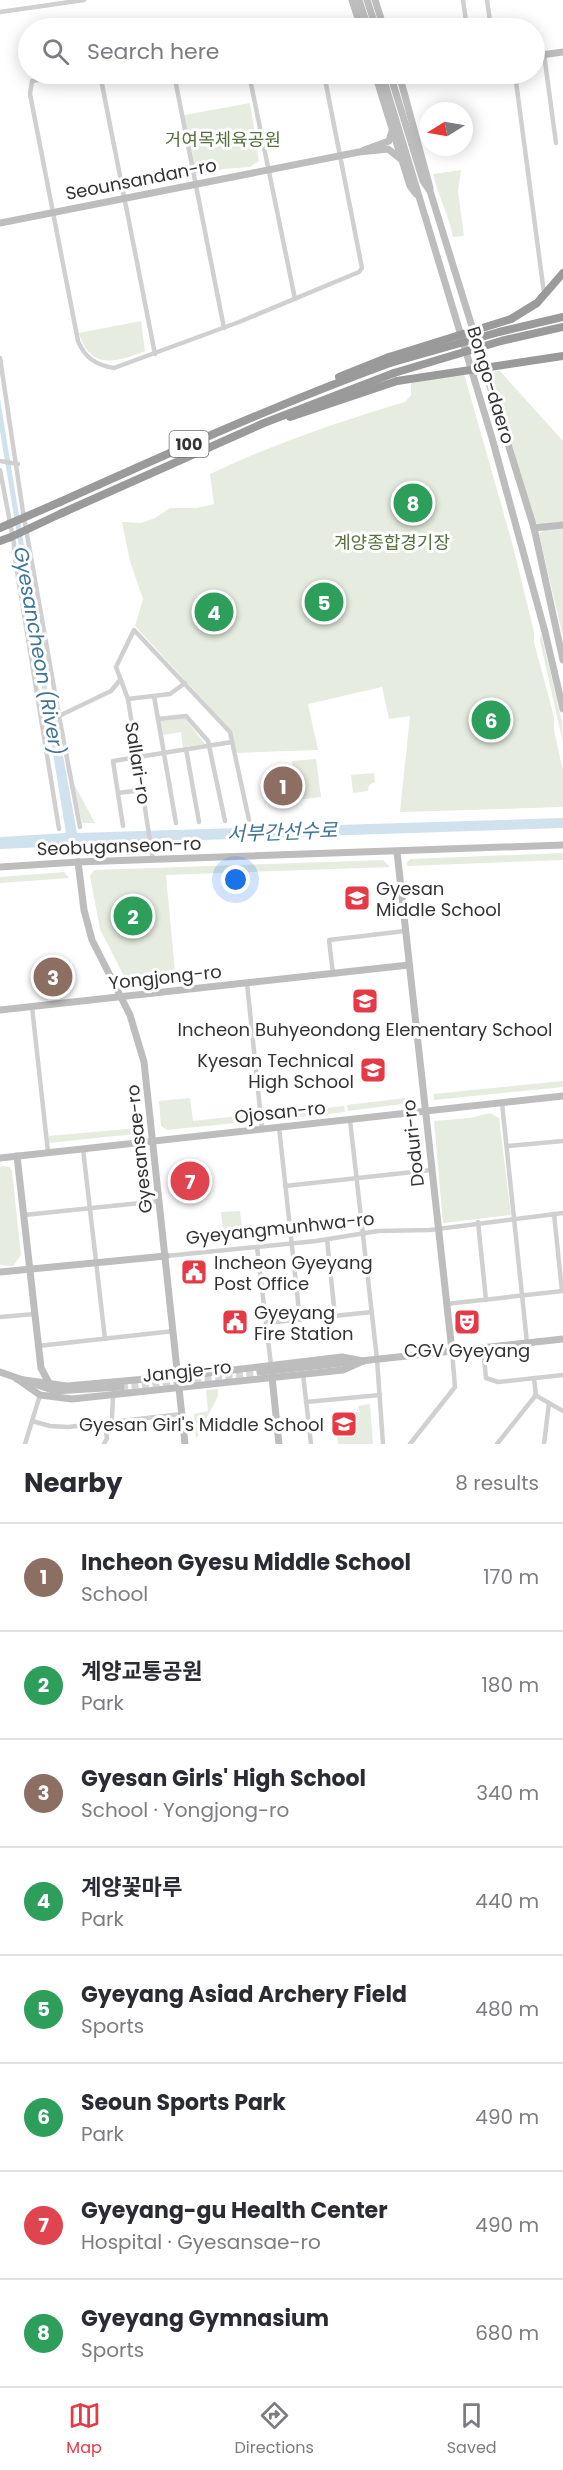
<!DOCTYPE html>
<html lang="en">
<head>
<meta charset="utf-8">
<style>
  body { margin:0; font-family:Poppins,"Noto Sans KR",sans-serif; background:#f7f7f7; color:#2b2b33 }
  .compass { position:absolute; left:419px; top:102px; width:54px; height:54px; border-radius:50%; background:#fff; box-shadow:0 3px 15px #0003; rotate:259deg }
  .you { position:absolute; left:236px; top:880px; width:21px; height:21px; margin:-15px; border:4px solid #fff; border-radius:50%; background:#1a73e8; box-shadow:0 0 0 9px #1a73e833 }
  .badge { display:grid; place-items:center; width:39px; height:39px; border-radius:50%; background:#e63946; color:#fff; font-size:20px; font-weight:700 }
  .pin { position:absolute; translate:-50% -50%; border:3px solid #fff; box-shadow:0 2px 6px #0006 }
  .list { margin:0; padding:0; list-style:none }
  h2 { display:flex; justify-content:space-between; align-items:center; height:78px; margin:0; padding:0 24px; font-size:26px }
  h2 small { font-size:20px; font-weight:400; color:#7c7c81 }
  .list li { display:grid; grid-template-columns:39px 1fr auto; gap:18px; align-items:center; box-sizing:border-box; height:108px; padding:0 24px; border-top:2px solid #e1e1e2 }
  .list b { display:block; font-size:22px; white-space:nowrap }
  .list p { margin:0; font-size:20px; white-space:nowrap; color:#7c7c81 }
  .list em { font-size:20px; font-style:normal; color:#7c7c81 }
  .icon { flex:none; width:33px; height:33px; fill:none; stroke:currentColor; stroke-width:2; stroke-linecap:round; stroke-linejoin:round }
  .map { position:relative; flex:none; width:563px; height:1444px; overflow:hidden }
  .search { position:absolute; background:#fff; box-shadow:0 3px 15px #0003; left:18px; right:18px; top:18px; height:66px; display:flex; align-items:center; gap:15px; box-sizing:border-box; padding:0 21px; border-radius:33px; color:#7c7c81; font-size:22px }
  .sheet { height:942px; background:#fff }
  nav { display:flex; justify-content:space-around; align-items:center; box-sizing:border-box; height:84px; border-top:2px solid #e1e1e2; background:#fff; font-size:16px; color:#7c7c81 }
  nav a { display:grid; justify-items:center; gap:3px }
  nav .on { color:#e63946 }
  .map>svg:first-child { display:block }
  .green { fill:#e6ecdf }
  .water { fill:#cfe2ee }
  .lines { fill:none; stroke-linecap:round; stroke-linejoin:round }
  .secondary-tunnel { stroke:#d6d6d6; stroke-width:7; stroke-dasharray:7 3.5; stroke-linecap:butt }
  .street { stroke:#d0d0d0; stroke-width:4.5 }
  .secondary { stroke:#bdbdbd; stroke-width:7 }
  .highway { stroke:#9a9a9a; stroke-width:8 }
  .highway-bridge { stroke:#9a9a9a; stroke-width:8 }
  .labels { text-anchor:middle; dominant-baseline:central; stroke-width:6; stroke-linejoin:round; paint-order:stroke }
  .shield { fill:#fff; stroke:#707070; stroke-width:1.5 }
  .shield-label { font-size:16px; font-weight:bold; fill:#333 }
  .park-label { font-size:18px; fill:#56703f; stroke:#fff }
  .street-label { font-size:18px; fill:#333; stroke:#fff }
  .poi-label { font-size:18px; fill:#333; stroke:#fff; text-anchor:start }
  .water-label { font-size:20px; font-style:italic; fill:#3f7597; stroke:#fff }
</style>
</head>
<body>
<div class="map">
<svg width="563" height="1444" viewBox="0 0 563 1444">
  <rect width="100%" height="100%" fill="#fff"/>
  <g class="green">
    <polygon points="250,103 259,161 250,167 223,169 203,176 195,173 184,115"/>
    <path d="M461 170 458 191 464 236 453 237C449 215 438 196 433 174Z"/>
    <path d="M141 321 145 351C117 362 90 371 79 333Z"/>
    <polygon points="500,371 563,441 563,522 540,525 535,522 489,372"/>
    <path d="M464 374 513 546 534 632V642L554 717V730L563 771V807L400 812 410 716 389 719 382 687 308 704 318 750 236 753 231 730 135 626 143 599 130 561 122 522 141 523 155 518 170 508H197L214 504 210 474C273 444 338 422 405 402L411 395V383Z"/>
    <polygon points="563,528 563,637 539,534 544,530"/>
    <polygon points="541,632 562,722 563,743 540,641"/>
    <polygon points="184,717 205,744 183,747 181,732 163,735 160,720"/>
    <polygon points="316,759 321,797 297,800 292,761"/>
    <polygon points="374,773 375,782 369,785 368,791 353,793 351,775"/>
    <polygon points="74,784 95,823 82,823"/>
    <polygon points="563,853 563,860 407,866 407,862 411,859"/>
    <polygon points="383,860 390,867 166,875 176,983 130,988 100,929 90,876 94,870"/>
    <polygon points="64,872 69,878 0,883 0,877"/>
    <polygon points="563,1081 563,1087 434,1100 434,1094"/>
    <polygon points="414,1097 410,1103 348,1111 347,1105"/>
    <polygon points="190,1098 193,1121 255,1114 256,1121 167,1130 161,1126 159,1101"/>
    <polygon points="344,1106 345,1112 264,1121 263,1115"/>
    <polygon points="490,1113 499,1118 511,1215 443,1223 434,1121 470,1118"/>
    <polygon points="138,1128 135,1134 49,1143 49,1136"/>
    <polygon points="3,1166 10,1167 12,1171 21,1255 13,1266 0,1265 0,1167"/>
    <polygon points="240,1211 242,1228 223,1231 221,1212"/>
    <polygon points="218,1389 218,1396 196,1439 194,1414 208,1411 206,1390"/>
    <polygon points="370,1404 373,1444 338,1444 336,1425 339,1424 338,1414 360,1412 358,1406"/>
  </g>
  <polygon class="water" points="0,399 50,705 55,711 77,833 563,818 563,828 82,844 78,849 72,849 70,846 0,849 0,837 66,833 0,431"/>
  <g class="lines">
    <polyline class="secondary-tunnel" points="121,1387 260,1372"/>
    <g class="street">
      <polyline points="463,0 467,28"/>
      <polyline points="487,0 491,28"/>
      <polyline points="0,12 84,0"/>
      <polyline points="298,28 312,28"/>
      <polyline points="544,54 556,143"/>
      <path d="M69 74 32 81 30 94 78 341C85 358 96 365 114 368L239 322 359 272 362 268 324 74"/>
      <polyline points="100,74 155,354"/>
      <polyline points="174,74 224,328"/>
      <polyline points="249,74 295,299"/>
      <polyline points="515,74 544,293"/>
      <polyline points="0,358 23,512 59,716"/>
      <polyline points="0,461 18,464"/>
      <polyline points="0,470 14,543 14,553 59,829"/>
      <polyline points="154,696 176,823"/>
      <polyline points="128,699 170,694 185,683"/>
      <polyline points="158,719 186,716 208,741 225,821"/>
      <polyline points="186,749 199,822"/>
      <polyline points="118,793 142,790"/>
      <polyline points="123,826 113,761 232,742"/>
      <polyline points="80,827 59,716 111,691 120,680"/>
      <polyline points="153,860 128,699 116,667 134,630 230,732 249,820"/>
      <polyline points="333,974 329,940 405,931"/>
      <polyline points="247,983 262,1129"/>
      <polyline points="32,1007 48,1152"/>
      <polyline points="502,1103 527,1343"/>
      <polyline points="350,1120 377,1359 383,1444"/>
      <polyline points="279,1127 300,1320"/>
      <polyline points="507,1146 563,1141"/>
      <polyline points="83,1149 105,1339"/>
      <polyline points="285,1186 431,1170"/>
      <polyline points="554,1214 562,1291"/>
      <polyline points="24,1215 160,1201"/>
      <polyline points="478,1222 486,1300"/>
      <polyline points="327,1239 335,1316"/>
      <polyline points="257,1247 271,1365"/>
      <polyline points="166,1256 316,1241 378,1231 430,1230 563,1213"/>
      <polyline points="446,1304 563,1291"/>
      <polyline points="0,1317 35,1314"/>
      <polyline points="266,1323 372,1312"/>
      <polyline points="38,1346 174,1331"/>
      <polyline points="483,1348 486,1378 498,1382 563,1375"/>
      <polyline points="303,1374 311,1444"/>
      <polyline points="535,1395 563,1411"/>
      <polyline points="306,1402 380,1395"/>
      <polyline points="32,1421 50,1426 68,1427 182,1414"/>
      <polyline points="25,1444 40,1395"/>
      <polyline points="104,1444 107,1438 105,1427 112,1419 113,1395"/>
      <polyline points="410,1444 455,1387 452,1351"/>
      <polyline points="497,1444 536,1395 534,1379"/>
      <polyline points="544,1444 549,1403"/>
    </g>
    <g class="secondary">
      <polyline points="352,0 361,28"/>
      <polyline points="359,0 368,28"/>
      <polyline points="367,0 376,28"/>
      <polyline points="375,0 384,28"/>
      <polyline points="534,56 563,52"/>
      <polyline points="375,74 410,186 416,194"/>
      <polyline points="382,74 492,438 545,632 563,709"/>
      <polyline points="390,74 423,181 430,191 474,333"/>
      <polyline points="399,74 430,188"/>
      <polyline points="364,150 389,141 392,131"/>
      <polyline points="0,223 359,152 388,149 402,160"/>
      <polyline points="477,344 534,528 563,660"/>
      <polyline points="534,528 563,525"/>
      <polyline points="397,852 452,1351"/>
      <polyline points="78,862 84,910 92,940 130,1015 144,1062 185,1444"/>
      <polyline points="0,867 78,862 563,845"/>
      <polyline points="0,1010 409,965"/>
      <polyline points="17,1156 41,1368 49,1383"/>
      <polyline points="0,1158 563,1096"/>
      <polyline points="0,1272 166,1256"/>
      <polyline points="0,1372 55,1391 121,1387"/>
      <polyline points="260,1372 563,1339"/>
      <polyline points="272,1377 279,1444"/>
      <polyline points="17,1379 40,1395 72,1399 343,1370 363,1361"/>
      <polyline points="17,1379 67,1386 191,1375 342,1357 363,1361"/>
    </g>
    <g class="highway">
      <polyline points="511,319 537,303 563,273"/>
      <polyline points="339,377 389,357"/>
      <polyline points="290,417 397,381"/>
      <path d="M60 502C169 453 278 404 390 363"/>
      <polyline points="62,513 264,423 394,373"/>
      <polyline points="0,528 9,524"/>
      <polyline points="0,541 11,537"/>
    </g>
    <g class="highway-bridge">
      <polyline points="389,357 511,319"/>
      <polyline points="390,363 499,332 563,317"/>
      <polyline points="394,373 501,341 563,327"/>
      <polyline points="397,381 563,356"/>
      <polyline points="9,524 60,502"/>
      <polyline points="11,537 62,513"/>
    </g>
  </g>
  <defs>
    <symbol id="school-square" viewBox="-11 -11 22 22"><rect x="-9" y="-9" width="18" height="18" rx="4" fill="#e63946" stroke="#fff"/><path d="M0-5L7-2L0 1L-7-2ZM-4 1L0 2.5L4 1V4Q0 6-4 4Z" fill="#fff"/></symbol>
    <symbol id="civic-square" viewBox="-11 -11 22 22"><rect x="-9" y="-9" width="18" height="18" rx="4" fill="#e63946" stroke="#fff"/><path d="M-.6-6.5H3V-4.5H.6V-3L4-1V1h2V6H-6V1h2V-1L-.6-3ZM-1.2 2.5V6h2.4V2.5Z" fill="#fff"/></symbol>
    <symbol id="theatre-square" viewBox="-11 -11 22 22"><rect x="-9" y="-9" width="18" height="18" rx="4" fill="#e63946" stroke="#fff"/><path d="M-5-5.5Q0-4 5-5.5V0Q5 5 0 6Q-5 5-5 0ZM-3.3-2.5H-1v1.5H-3.3ZM1-2.5H3.3v1.5H1ZM-2.8 1Q0 5.5 2.8 1Z" fill="#fff"/></symbol>
  </defs>
  <g fill-rule="evenodd">
    <use href="#school-square" x="342" y="883" width="30" height="30"/>
    <use href="#school-square" x="350" y="986" width="30" height="30"/>
    <use href="#school-square" x="358" y="1055" width="30" height="30"/>
    <use href="#civic-square" x="179" y="1257" width="30" height="30"/>
    <use href="#civic-square" x="220" y="1307" width="30" height="30"/>
    <use href="#theatre-square" x="452" y="1307" width="30" height="30"/>
    <use href="#school-square" x="329" y="1409" width="30" height="30"/>
  </g>
  <g class="labels">
    <rect class="shield" x="169.5" y="431" width="39" height="26" rx="4.5"/>
    <g class="shield-label">
      <text x="189" y="444">100</text>
    </g>
    <g class="park-label">
      <text x="223" y="139">거여목체육공원</text>
      <text x="392" y="542">계양종합경기장</text>
    </g>
    <g class="street-label">
      <text transform="translate(141 179) rotate(-11)">Seounsandan-ro</text>
      <text transform="translate(491 385) rotate(73)">Bongo-daero</text>
      <text transform="translate(138 763) rotate(81)">Sallari-ro</text>
      <text transform="translate(119 846) rotate(-2)">Seobuganseon-ro</text>
      <text transform="translate(165 977) rotate(-6)">Yongjong-ro</text>
      <text transform="translate(280 1112) rotate(-6)">Ojosan-ro</text>
      <text transform="translate(413 1143) rotate(-96)">Doduri-ro</text>
      <text transform="translate(139 1149) rotate(-96)">Gyesansae-ro</text>
      <text transform="translate(280 1228) rotate(-6)">Gyeyangmunhwa-ro</text>
      <text transform="translate(187 1371) rotate(-6)">Jangje-ro</text>
    </g>
    <g class="poi-label">
      <text x="376" y="888">Gyesan<tspan x="376" dy="21">Middle School</tspan></text>
      <text x="365" y="1029" text-anchor="middle">Incheon Buhyeondong Elementary School</text>
      <text x="354" y="1060" text-anchor="end">Kyesan Technical<tspan x="354" dy="21">High School</tspan></text>
      <text x="214" y="1262">Incheon Gyeyang<tspan x="214" dy="21">Post Office</tspan></text>
      <text x="254" y="1312">Gyeyang<tspan x="254" dy="21">Fire Station</tspan></text>
      <text x="467" y="1350" text-anchor="middle">CGV Gyeyang</text>
      <text x="324" y="1424" text-anchor="end">Gyesan Girl's Middle School</text>
    </g>
    <g class="water-label">
      <text transform="translate(39 651) rotate(80)">Gyesancheon (River)</text>
      <text transform="translate(282 832) rotate(-2)">서부간선수로</text>
    </g>
  </g>
</svg>
<svg class="compass" viewBox="-18 -18 36 36"><path d="M0-13l5 13h-10z" fill="#e53935"/><path d="M0 13l5-13h-10z" fill="#7c7c81"/></svg>
<div class="you"></div>
<div class="pin badge" style="left:283px;top:786px;background:#8d6e63">1</div>
<div class="pin badge" style="left:133px;top:916px;background:#2e9e5b">2</div>
<div class="pin badge" style="left:53px;top:977px;background:#8d6e63">3</div>
<div class="pin badge" style="left:214px;top:612px;background:#2e9e5b">4</div>
<div class="pin badge" style="left:324px;top:602px;background:#2e9e5b">5</div>
<div class="pin badge" style="left:491px;top:720px;background:#2e9e5b">6</div>
<div class="pin badge" style="left:190px;top:1181px;background:#e0444e">7</div>
<div class="pin badge" style="left:413px;top:503px;background:#2e9e5b">8</div>
<div class="search"><svg class="icon" aria-label="search" viewBox="0 0 24 24"><circle cx="10" cy="10" r="6"/><path d="M15 15l6 6"/></svg>Search here</div>
</div>
<section class="sheet">
<h2>Nearby<small>8 results</small></h2>
<ul class="list">
<li><span class="badge" style="background:#8d6e63">1</span><div><b>Incheon Gyesu Middle School</b><p>School</p></div><em>170 m</em></li>
<li><span class="badge" style="background:#2e9e5b">2</span><div><b>계양교통공원</b><p>Park</p></div><em>180 m</em></li>
<li><span class="badge" style="background:#8d6e63">3</span><div><b>Gyesan Girls' High School</b><p>School · Yongjong-ro</p></div><em>340 m</em></li>
<li><span class="badge" style="background:#2e9e5b">4</span><div><b>계양꽃마루</b><p>Park</p></div><em>440 m</em></li>
<li><span class="badge" style="background:#2e9e5b">5</span><div><b>Gyeyang Asiad Archery Field</b><p>Sports</p></div><em>480 m</em></li>
<li><span class="badge" style="background:#2e9e5b">6</span><div><b>Seoun Sports Park</b><p>Park</p></div><em>490 m</em></li>
<li><span class="badge" style="background:#e0444e">7</span><div><b>Gyeyang-gu Health Center</b><p>Hospital · Gyesansae-ro</p></div><em>490 m</em></li>
<li><span class="badge" style="background:#2e9e5b">8</span><div><b>Gyeyang Gymnasium</b><p>Sports</p></div><em>680 m</em></li>
</ul>
</section>
<nav>
<a class="on"><svg class="icon" aria-label="map" viewBox="0 0 24 24"><path d="M3 6l6-2 6 2 6-2v14l-6 2-6-2-6 2zM9 4v14M15 6v14"/></svg>Map</a>
<a><svg class="icon" aria-label="directions" viewBox="0 0 24 24"><path d="M12 3l9 9-9 9-9-9zM9 14v-3h6M13 9l2 2-2 2"/></svg>Directions</a>
<a><svg class="icon" aria-label="saved" viewBox="0 0 24 24"><path d="M7 4h10v16l-5-4-5 4z"/></svg>Saved</a>
</nav>
</body>
</html>
